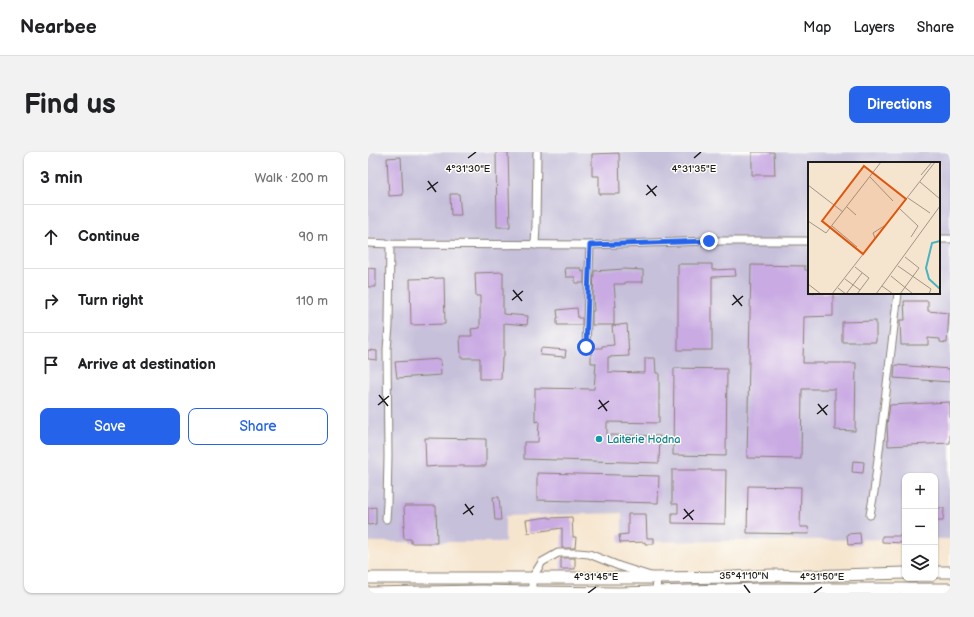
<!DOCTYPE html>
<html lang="en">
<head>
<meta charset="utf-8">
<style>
  body { margin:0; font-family:"Balsamiq Sans",sans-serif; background:#f2f2f2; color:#202124 }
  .controls { position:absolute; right:12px; bottom:12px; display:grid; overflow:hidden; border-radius:8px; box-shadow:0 1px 3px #0004 }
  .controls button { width:36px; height:36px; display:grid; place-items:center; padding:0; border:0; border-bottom:1px solid #e0e0e0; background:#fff; color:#202124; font:20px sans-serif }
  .stop { position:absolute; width:12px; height:12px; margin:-9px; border:3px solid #2563eb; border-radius:50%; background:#fff }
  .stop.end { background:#2563eb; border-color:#fff; box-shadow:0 1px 4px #0008 }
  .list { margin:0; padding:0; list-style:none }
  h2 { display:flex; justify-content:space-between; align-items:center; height:52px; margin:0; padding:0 16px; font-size:17px }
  h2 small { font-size:13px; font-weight:400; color:#757577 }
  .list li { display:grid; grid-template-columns:26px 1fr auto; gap:12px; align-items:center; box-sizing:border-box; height:64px; padding:0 16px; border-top:1px solid #e0e0e0 }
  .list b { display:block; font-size:15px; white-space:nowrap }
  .list em { font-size:13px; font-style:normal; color:#757577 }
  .actions { display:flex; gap:8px; padding:12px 16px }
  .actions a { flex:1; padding:9px 0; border:1px solid #2563eb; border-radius:8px; text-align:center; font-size:14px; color:#2563eb }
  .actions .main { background:#2563eb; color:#fff }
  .icon { flex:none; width:22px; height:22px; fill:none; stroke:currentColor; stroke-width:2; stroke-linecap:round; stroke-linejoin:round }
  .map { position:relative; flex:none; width:582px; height:441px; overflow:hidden; border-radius:8px }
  header { display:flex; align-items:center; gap:24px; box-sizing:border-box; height:56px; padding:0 20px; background:#fff; border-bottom:1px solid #e0e0e0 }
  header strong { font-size:19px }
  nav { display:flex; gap:22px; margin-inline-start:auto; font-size:14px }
  .intro { display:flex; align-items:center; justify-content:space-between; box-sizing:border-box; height:96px; padding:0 24px }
  h1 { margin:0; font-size:28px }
  .button { padding:10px 18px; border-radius:8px; background:#2563eb; color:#fff; font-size:14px; font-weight:700 }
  main { display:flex; gap:24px; padding:0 24px }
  aside { flex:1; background:#fff; border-radius:8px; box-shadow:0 1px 3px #0004 }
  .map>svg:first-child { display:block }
  .industrial { fill:#c6c0da; fill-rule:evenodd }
  .building { fill:#c9aae3 }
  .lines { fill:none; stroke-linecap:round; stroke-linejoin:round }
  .minor-casing { stroke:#898075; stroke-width:9 }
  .highway-casing { stroke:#898075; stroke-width:13 }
  .minor { stroke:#fff; stroke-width:7 }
  .highway { stroke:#fff; stroke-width:11 }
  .route { stroke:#2563eb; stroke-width:5 }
  .ticks { fill:none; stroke:#1c1c1c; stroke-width:1.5 }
  .culture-dot { fill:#0f9aa8; stroke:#fdfcf7; stroke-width:1.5 }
  .labels { text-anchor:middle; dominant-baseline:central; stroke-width:3; stroke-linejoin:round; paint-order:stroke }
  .culture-label { font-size:11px; fill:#0d838f; stroke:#fdfcf7; text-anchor:start }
  .inset-river { fill:none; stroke:#46b4c1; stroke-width:2 }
  .inset-road { fill:none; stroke:#9f9587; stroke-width:1 }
  .view { fill:#de560d; fill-opacity:0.15; stroke:#de560d; stroke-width:2 }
  .inset-edge { fill:none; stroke:#1c1c1c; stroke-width:2 }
  .ticks-label { font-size:10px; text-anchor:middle; fill:#1c1c1c; stroke:#fdfcf7; stroke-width:3; stroke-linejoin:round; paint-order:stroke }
</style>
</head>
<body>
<header>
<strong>Nearbee</strong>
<nav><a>Map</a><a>Layers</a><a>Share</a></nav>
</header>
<div class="intro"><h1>Find us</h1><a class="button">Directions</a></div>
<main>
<aside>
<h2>3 min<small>Walk · 200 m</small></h2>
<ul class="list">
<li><svg class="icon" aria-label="ahead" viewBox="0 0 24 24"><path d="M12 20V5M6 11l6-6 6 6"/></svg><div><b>Continue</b></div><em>90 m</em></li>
<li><svg class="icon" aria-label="right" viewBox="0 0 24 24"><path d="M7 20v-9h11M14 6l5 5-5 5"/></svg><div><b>Turn right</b></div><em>110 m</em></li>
<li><svg class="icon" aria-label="arrive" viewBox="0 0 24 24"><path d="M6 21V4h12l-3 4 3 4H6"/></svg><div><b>Arrive at destination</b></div></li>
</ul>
<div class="actions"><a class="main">Save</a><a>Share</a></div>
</aside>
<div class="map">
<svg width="582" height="441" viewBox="0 0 582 441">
  <rect width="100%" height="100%" fill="#fdfcf7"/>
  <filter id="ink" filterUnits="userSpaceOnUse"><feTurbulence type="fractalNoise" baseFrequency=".025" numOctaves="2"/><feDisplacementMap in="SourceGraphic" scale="8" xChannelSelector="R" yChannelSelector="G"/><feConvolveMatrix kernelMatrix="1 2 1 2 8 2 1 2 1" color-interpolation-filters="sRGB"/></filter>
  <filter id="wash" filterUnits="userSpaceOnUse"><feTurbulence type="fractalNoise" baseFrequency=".012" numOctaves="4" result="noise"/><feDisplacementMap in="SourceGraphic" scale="16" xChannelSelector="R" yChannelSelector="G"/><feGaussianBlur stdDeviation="0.9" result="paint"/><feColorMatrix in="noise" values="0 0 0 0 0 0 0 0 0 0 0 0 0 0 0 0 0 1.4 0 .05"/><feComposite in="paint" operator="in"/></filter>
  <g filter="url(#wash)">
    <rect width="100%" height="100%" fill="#f6e5ce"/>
    <path class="industrial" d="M0 0H582V387H567V324H537V387L254 390V361L137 364V390H0ZM441 11H571V141H441Z"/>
    <g id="blocks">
      <g class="building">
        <polygon points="128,0 140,0 142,75 129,75"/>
        <polygon points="384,0 406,0 407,23 384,23"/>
        <polygon points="251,1 252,42 231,42 231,24 224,24 224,2"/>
        <polygon points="33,5 35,43 21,44 19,6"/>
        <polygon points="82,42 91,42 93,63 83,63"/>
        <polygon points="310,112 344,112 344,118 367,117 368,124 344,125 344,198 310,198"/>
        <polygon points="383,113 437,114 437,118 441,118 441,141 465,141 465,164 436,165 435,211 488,211 487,279 467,278 467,237 434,237 433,307 379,306"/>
        <polygon points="0,116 8,117 8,135 0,135"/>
        <polygon points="197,116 213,116 214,120 216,119 216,131 207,131 207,125 198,125"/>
        <polygon points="256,117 275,118 275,130 257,130 257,132 246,132 248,155 246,155 246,173 224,173 224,159 226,159 225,142 226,119"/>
        <polygon points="135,120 135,162 160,164 159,173 136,171 136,205 134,206 133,227 112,227 112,206 93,206 92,184 104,184 103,177 112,176 112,144 108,144 107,121"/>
        <polygon points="76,126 77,172 43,173 42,127"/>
        <polygon points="536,149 560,149 560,159 581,161 579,191 572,190 572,187 560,186 560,193 533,193 532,168 537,168"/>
        <polygon points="209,156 210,166 214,166 214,173 189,173 189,166 190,166 189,158"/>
        <polygon points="508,169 508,190 474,190 474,170"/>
        <polygon points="259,172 261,204 240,205 240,220 277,221 277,206 287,206 288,221 291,221 291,271 239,270 239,283 292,284 291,311 156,307 156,290 170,290 171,269 167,270 167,236 226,237 228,211 223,211 223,196 234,196 234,194 246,193 244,174"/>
        <polygon points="173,196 198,198 197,205 172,203"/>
        <polygon points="0,198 9,199 9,208 0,207"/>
        <polygon points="72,207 73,223 29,226 27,210"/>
        <polygon points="527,213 582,217 582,230 526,226"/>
        <polygon points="306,216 359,217 358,304 305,303"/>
        <polygon points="582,250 582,291 520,294 519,272 522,253"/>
        <polygon points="57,286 118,287 118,314 72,314 58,315"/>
        <polygon points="485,309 496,310 495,321 484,320"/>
        <polygon points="304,318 358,318 357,372 304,371 304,361 310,361 310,352 304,352"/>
        <polygon points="169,321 291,324 290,351 169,348"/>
        <polygon points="380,334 433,335 432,375 440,375 441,382 379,381"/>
        <polygon points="125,345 131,345 133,368 127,368"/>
        <polygon points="36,354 68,354 69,391 43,391 43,387 36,387 35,374 37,374"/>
        <polygon points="8,355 8,372 0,373 0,356"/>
        <polygon points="567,356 576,356 575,369 567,369"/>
        <polygon points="260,362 278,362 279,386 286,386 286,392 277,392 277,390 252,391 251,383 260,382"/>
        <polygon points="181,365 181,366 204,365 205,385 208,385 207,396 194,396 194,376 160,381 158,368"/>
        <polygon points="492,381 493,392 480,393 479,382"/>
        <polygon points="514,384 536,384 536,391 514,390"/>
        <rect x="193" y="406" width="14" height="11"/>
      </g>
    </g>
  </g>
  <g filter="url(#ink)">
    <use href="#blocks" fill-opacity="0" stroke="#898075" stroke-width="1"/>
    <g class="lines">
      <defs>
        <g id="minor">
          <polyline points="571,87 582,87"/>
          <polyline points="0,91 22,92 222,93 341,89 441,89"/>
          <polyline points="167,93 168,73 169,0"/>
          <polyline points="218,195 222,93"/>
          <polyline points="502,363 506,340 530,141"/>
          <polyline points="18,367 19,352 20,304 19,197 21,174 22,92"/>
          <polyline points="164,440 164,426 174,410 190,401 210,401 221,402 251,414 289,426 288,439"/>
        </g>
        <g id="highway">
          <polyline points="567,420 582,420"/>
          <polyline points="0,426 289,426 365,425 404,423 437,424 537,421"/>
          <polyline points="0,441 114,439 164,440 251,441 391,437 582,437"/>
        </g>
      </defs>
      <use href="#minor" class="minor-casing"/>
      <use href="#highway" class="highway-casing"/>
      <use href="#minor" class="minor"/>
      <use href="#highway" class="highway"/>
    </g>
  </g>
  <g class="lines" filter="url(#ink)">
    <polyline class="route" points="218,195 222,93 341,89"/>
  </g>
  <path class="ticks" d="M100 6 108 0M326 6 333 0M60 29 68 40M279 33 288 44M59 38 70 30M278 43 289 34M145 138 154 149M365 143 374 154M144 148 155 139M364 153 375 144M11 243 20 254M231 248 239 259M450 252 459 263M10 253 21 244M230 257 241 249M449 262 460 253M97 352 105 363M316 357 325 368M95 362 106 354M315 367 326 358M376 433 382 441M220 441 228 435M446 441 454 435"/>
  <circle class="culture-dot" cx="231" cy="287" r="4"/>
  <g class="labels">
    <g class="culture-label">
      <text x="239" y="287">Laiterie Hodna</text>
    </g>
  </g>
  <g transform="translate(440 10)">
    <rect width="132" height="132" fill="#f6e5ce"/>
    <path class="inset-river" d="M132 79 124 81 118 106 121 117 132 127"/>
    <path class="inset-road" d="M113 13 124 0M62 15 85 39M112 20 132 37M0 23 35 50M100 36 122 51M39 45 48 53M92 47 110 64 103 75M0 59 18 71 73 0M24 64 49 85M67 76 65 71 76 64M90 104 123 127 121 132M47 105 61 116 49 132M83 114 105 132M37 117 52 128M0 122 13 132M74 124 85 132M30 126 38 132 54 111M24 132 127 0M68 132 132 44M92 132 111 106 97 95"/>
    <path class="view" d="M56 4 98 37 55 92 14 59Z"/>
    <rect width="132" height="132" class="inset-edge"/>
  </g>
  <g class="ticks-label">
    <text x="100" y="20">4°31'30"E</text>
    <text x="326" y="20">4°31'35"E</text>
    <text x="376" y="427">35°41'10"N</text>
    <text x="228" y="428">4°31'45"E</text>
    <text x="454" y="428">4°31'50"E</text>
  </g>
</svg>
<div class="controls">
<button>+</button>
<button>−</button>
<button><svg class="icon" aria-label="layers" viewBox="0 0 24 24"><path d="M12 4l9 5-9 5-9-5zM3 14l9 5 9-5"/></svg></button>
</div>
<div class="stop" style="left:218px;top:195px"></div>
<div class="stop end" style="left:341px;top:89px"></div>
</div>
</main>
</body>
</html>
